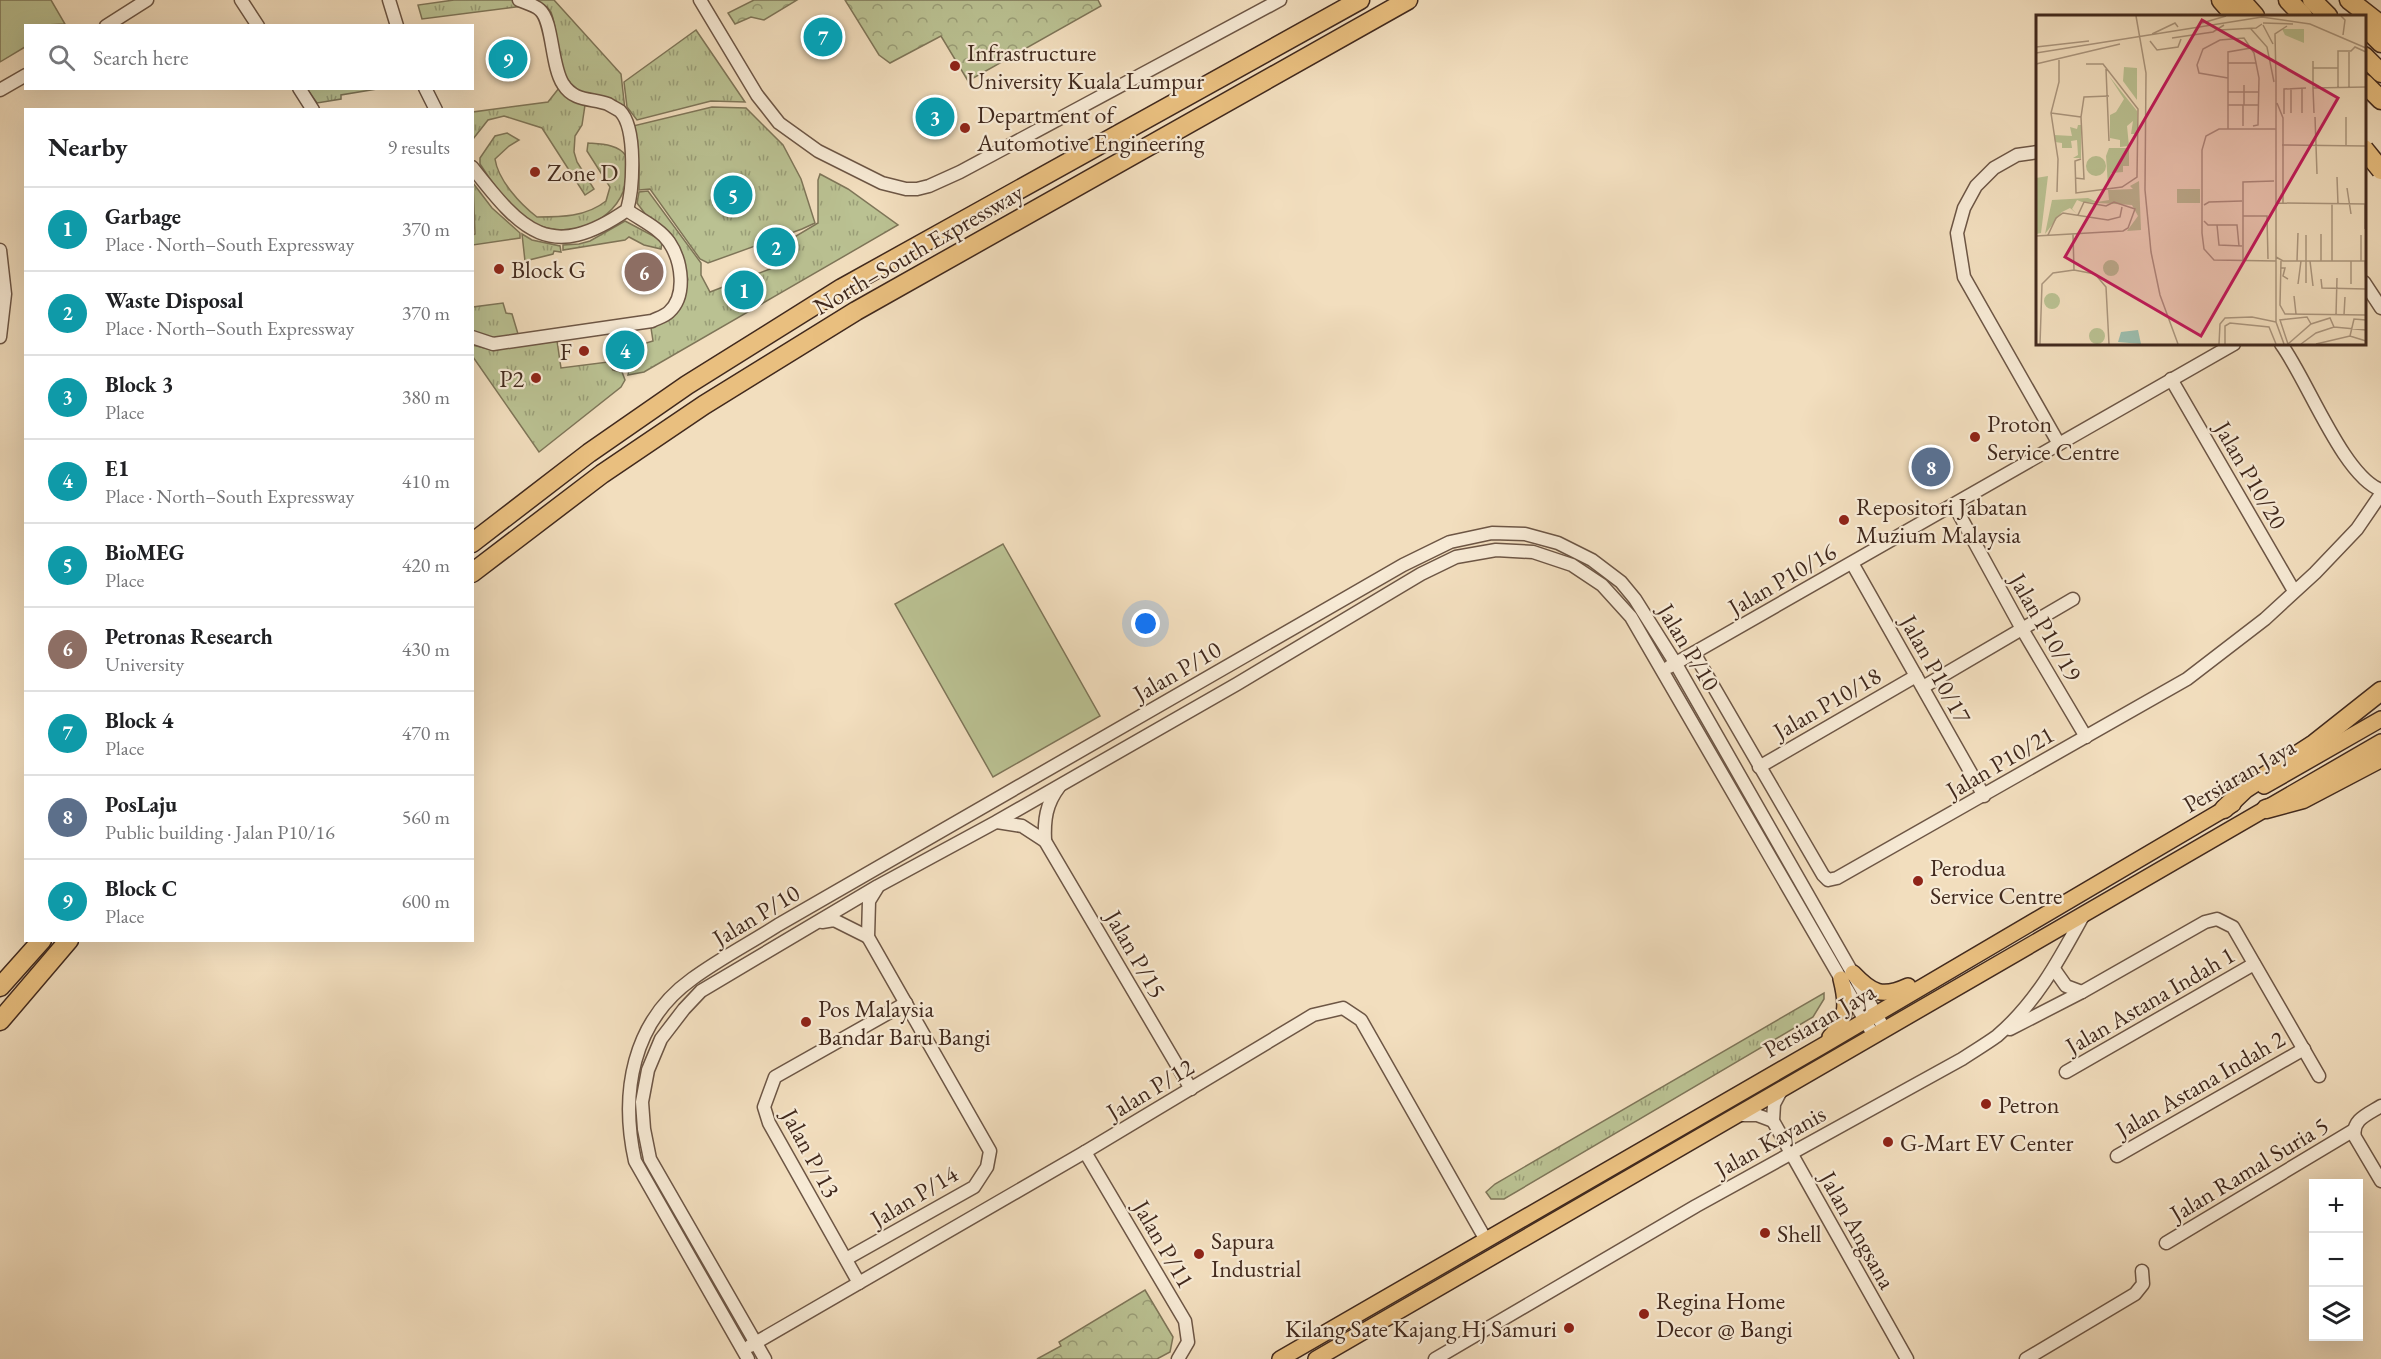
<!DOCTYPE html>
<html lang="en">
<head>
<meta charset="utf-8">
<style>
  body { margin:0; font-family:"EB Garamond",serif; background:#f2f2f2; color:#202124 }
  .controls { position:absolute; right:18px; bottom:18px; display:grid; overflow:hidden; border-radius:0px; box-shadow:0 6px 24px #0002 }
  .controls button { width:54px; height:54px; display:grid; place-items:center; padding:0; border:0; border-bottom:2px solid #e0e0e0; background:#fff; color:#202124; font:30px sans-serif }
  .you { position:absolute; left:1146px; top:624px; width:21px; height:21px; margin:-15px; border:4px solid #fff; border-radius:50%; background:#1a73e8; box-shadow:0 0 0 9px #1a73e833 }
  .badge { display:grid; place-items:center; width:39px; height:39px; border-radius:50%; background:#8f2418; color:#fff; font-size:20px; font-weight:700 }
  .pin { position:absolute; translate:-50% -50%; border:3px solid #fff; box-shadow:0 2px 6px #0006 }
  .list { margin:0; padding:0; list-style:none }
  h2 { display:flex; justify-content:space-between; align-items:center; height:78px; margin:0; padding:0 24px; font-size:26px }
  h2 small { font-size:20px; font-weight:400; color:#757577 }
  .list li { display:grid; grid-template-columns:39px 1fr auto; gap:18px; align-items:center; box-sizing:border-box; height:84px; padding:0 24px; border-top:2px solid #e0e0e0 }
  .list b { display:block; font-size:22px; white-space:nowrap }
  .list p { margin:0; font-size:20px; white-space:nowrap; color:#757577 }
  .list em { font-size:20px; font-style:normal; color:#757577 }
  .icon { flex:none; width:33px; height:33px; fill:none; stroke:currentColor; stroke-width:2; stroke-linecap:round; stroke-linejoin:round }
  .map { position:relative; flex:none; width:2381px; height:1359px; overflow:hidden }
  .search { position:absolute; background:#fff; box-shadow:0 6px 24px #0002; left:24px; top:24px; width:450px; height:66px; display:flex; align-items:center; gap:15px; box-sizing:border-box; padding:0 21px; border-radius:0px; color:#757577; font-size:22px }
  .panel { position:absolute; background:#fff; box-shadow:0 6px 24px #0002; left:24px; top:108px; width:450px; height:834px; border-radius:0px }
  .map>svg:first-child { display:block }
  .grass { fill:url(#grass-tufts); stroke:#7e7558; stroke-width:1.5 }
  .forest { fill:url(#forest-crowns); stroke:#7e7558; stroke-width:1.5 }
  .pitch { fill:#bac192; stroke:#7e7558; stroke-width:1.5 }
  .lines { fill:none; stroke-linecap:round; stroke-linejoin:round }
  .minor-casing { stroke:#6d5645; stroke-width:15 }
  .major-casing { stroke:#41291d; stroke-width:18 }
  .highway-casing { stroke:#41291d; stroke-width:21 }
  .minor { stroke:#f7ead5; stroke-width:12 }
  .major { stroke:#e9bf7f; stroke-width:15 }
  .highway { stroke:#e9bf7f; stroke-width:18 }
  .highway-bridge-casing { stroke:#41291d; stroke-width:21; stroke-linecap:butt }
  .highway-bridge { stroke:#e9bf7f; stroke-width:18 }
  .poi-dot { fill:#8f2418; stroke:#f7ead5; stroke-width:2 }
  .labels { text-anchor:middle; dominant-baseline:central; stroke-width:4.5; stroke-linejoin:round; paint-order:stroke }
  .poi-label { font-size:24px; fill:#41291d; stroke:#f7ead5; text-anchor:start }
  .street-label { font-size:24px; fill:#41291d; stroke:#f7ead5 }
  .inset-road { fill:none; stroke:#ab967e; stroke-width:1.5 }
  .view { fill:#c2185b; fill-opacity:0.15; stroke:#c2185b; stroke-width:3 }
  .inset-edge { fill:none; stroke:#41291d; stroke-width:3 }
</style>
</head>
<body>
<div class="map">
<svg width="2381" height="1359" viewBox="0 0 2381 1359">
  <defs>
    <pattern id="grass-tufts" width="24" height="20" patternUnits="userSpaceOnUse" patternTransform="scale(1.5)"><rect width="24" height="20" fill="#bac192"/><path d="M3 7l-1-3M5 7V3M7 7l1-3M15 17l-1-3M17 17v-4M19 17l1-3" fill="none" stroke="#999d77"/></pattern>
    <pattern id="forest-crowns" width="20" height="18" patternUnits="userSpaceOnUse" patternTransform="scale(1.5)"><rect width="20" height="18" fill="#bac192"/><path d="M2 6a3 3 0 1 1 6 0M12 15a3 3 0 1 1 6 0" fill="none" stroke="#999d77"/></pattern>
  </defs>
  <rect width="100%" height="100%" fill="#f2debe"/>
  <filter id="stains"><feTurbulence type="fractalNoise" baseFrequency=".00333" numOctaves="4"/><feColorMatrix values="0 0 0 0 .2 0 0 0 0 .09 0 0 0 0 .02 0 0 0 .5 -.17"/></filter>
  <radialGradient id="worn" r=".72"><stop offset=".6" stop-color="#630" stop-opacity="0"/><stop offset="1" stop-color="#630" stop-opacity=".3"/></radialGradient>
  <g class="grass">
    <polygon points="454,0 513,0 523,6 422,19 418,5"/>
    <path d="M526 0H554L621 74 625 110C604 102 572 95 563 71 556 53 558 31 551 12L547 7Z"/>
    <polygon points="696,30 745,102 711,101 637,120 627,107 624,82"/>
    <polygon points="559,88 585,105 582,125 575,136 574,152 577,162 594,189 585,195 542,128 504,116 488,120 473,139 473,112 548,102"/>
    <polygon points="307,89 377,89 341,95 341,99 317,103"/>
    <polygon points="712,107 746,108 783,145 801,179 815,223 802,229 708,263 700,259 650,189 639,190 639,166 633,126"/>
    <path d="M507 133 519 140 509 146 495 159C498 180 520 204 537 217 561 217 586 217 606 201L610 187 587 151 588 143C600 144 619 144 626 156 630 163 628 176 626 183 616 224 567 241 531 222 512 212 491 181 480 164V158L495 136Z"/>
    <polygon points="820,174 848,189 898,225 644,372 628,375 629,370 640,363 638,357 646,352 643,344 653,341 651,328 674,315 685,298 686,278 649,219 637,203 639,192 648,191 701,263 701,275 710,292 770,269 770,262 795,248 791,239 818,223 818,180"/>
    <polygon points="473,183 492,208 520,233 520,238 473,245 473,235 475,234"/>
    <polygon points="625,221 659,239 662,242 661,249 644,245 629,237 625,240 563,250 563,245 579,244 590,241"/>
    <polygon points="522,234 532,240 560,246 561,252 554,251 553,254 525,261"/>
    <polygon points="503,303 506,313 512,314 518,334 491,339 473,333 473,307"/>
    <polygon points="557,341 561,368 608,362 613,370 622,372 625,380 621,387 539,452 473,357 472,345 493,350"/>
    <polygon points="1824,993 1824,999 1813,1017 1504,1199 1491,1199 1486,1192 1495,1184"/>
  </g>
  <g class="forest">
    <polygon points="754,0 797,0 764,20 751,17 735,24 728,13"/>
    <polygon points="845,0 1098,0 1101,6 968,81 941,36 890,63 879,55"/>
    <polygon points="1145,1290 1173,1337 1170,1352 1157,1359 1037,1359 1061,1346 1059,1342"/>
  </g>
  <g class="pitch">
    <polygon points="0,0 51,0 65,24 26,26 25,47 0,62"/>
    <polygon points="1003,544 1100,716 993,777 895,604"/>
  </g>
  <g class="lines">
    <defs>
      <g id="minor">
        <polyline points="241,0 258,26"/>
        <polyline points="389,0 397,26"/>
        <polyline points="700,0 757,95 779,123 818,151 882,183 906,189 917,189 929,186 960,172 1280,0"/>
        <polyline points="106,26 147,0"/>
        <polyline points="299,88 313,110"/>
        <polyline points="425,88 436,110"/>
        <polyline points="0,90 26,75"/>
        <polyline points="2038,152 2017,155 1994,168 1976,186 1964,208 1957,233 1964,277 2059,444"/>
        <path d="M472 167C522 231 550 263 627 210 633 189 637 128 620 111 617 109 611 106 608 104 592 98 574 102 563 84 551 66 553 21 540 10 535 5 526 3 519 0"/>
        <polyline points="0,250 5,294 0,337"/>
        <polyline points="2364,282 2381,308"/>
        <path d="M472 337 493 344 652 321C658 318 665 316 669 312 687 296 682 261 669 242 659 228 641 220 627 210"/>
        <path d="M2281 344C2307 379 2343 476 2381 490"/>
        <polyline points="2171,379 2294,591"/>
        <polyline points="1954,505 2022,629 2086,737"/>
        <polyline points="1852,563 1984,796"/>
        <polyline points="1694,653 1823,875 1828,880 1837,878 2187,679 2265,619 2315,573 2357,529 2381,494"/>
        <polyline points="1669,667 2234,344"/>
        <polyline points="1923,687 2073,599"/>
        <polyline points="1759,767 1916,676"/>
        <polyline points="997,822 1022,826 1045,841 1191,1089"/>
        <path d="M1045 841C1044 820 1046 804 1059 787"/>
        <polyline points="822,922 834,920 868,937"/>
        <polyline points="2054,969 2066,986 2082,992"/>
        <polyline points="2010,1029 2082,992 2205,922 2217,919 2233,927 2319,1076"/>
        <polyline points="2066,1072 2254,964"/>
        <polyline points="1782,1089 1774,1104 1773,1121 1907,1359"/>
        <path d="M2381 1106C2368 1114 2351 1120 2355 1137L2381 1181"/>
        <polyline points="1738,1115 1757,1115 1773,1121"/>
        <polyline points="1085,1152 1185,1321 1188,1342 1178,1359"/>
        <polyline points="2117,1156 2304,1049"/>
        <polyline points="2166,1243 2354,1130"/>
        <polyline points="846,1259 974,1187 987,1167 990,1151 868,937 869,901 877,888"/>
        <polyline points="859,1283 769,1123 764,1107 775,1077 906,1003"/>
        <polyline points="750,1346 1085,1152 1313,1015 1343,1008 1361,1020 1486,1240"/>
        <path d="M748 1359 635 1161C620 1093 632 1022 692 979 719 959 750 943 778 925L1403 565 1450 542 1492 533 1525 534 1558 543 1592 560 1621 582 1635 599 1676 664 1885 1030"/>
        <polyline points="765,1359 650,1159 644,1129 642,1102 648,1070 661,1039 684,1009 701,991 878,886 996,822 1237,684 1421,574 1456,557 1496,550 1533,552 1572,565 1602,585 1631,617 1874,1036"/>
        <path d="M1435 1359 1696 1206 1962 1059C1974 1051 1986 1044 1997 1036 2036 1003 2059 960 2083 916"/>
        <polyline points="2026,1359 2135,1294 2143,1284 2142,1271"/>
      </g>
      <g id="major">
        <polyline points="2264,786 2381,719"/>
        <path d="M1853 973C1872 993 1882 998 1908 986"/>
        <path d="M1830 1037C1848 1018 1847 1003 1841 979"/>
        <polyline points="1280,1359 1822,1046 2233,804"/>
        <polyline points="1316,1359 2381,742"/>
      </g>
      <g id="highway">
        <polyline points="2221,0 2235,16"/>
        <polyline points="2241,0 2255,16"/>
        <polyline points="2288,0 2303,16"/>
        <polyline points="2312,0 2328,16"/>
        <polyline points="2349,0 2381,25"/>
        <polyline points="2364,26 2381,43"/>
        <polyline points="2364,56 2381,73"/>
        <polyline points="2364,83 2381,100"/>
        <polyline points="472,543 589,453 687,385 842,288 1360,0"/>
        <polyline points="472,573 602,474 704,405 856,311 1408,0"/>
        <polyline points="2224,809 2245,789 2314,744 2381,691"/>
        <polyline points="2266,809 2303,799 2381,758"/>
        <polyline points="0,987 42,940"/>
        <polyline points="0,1021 69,940"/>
      </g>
    </defs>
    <use href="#minor" class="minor-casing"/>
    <use href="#major" class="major-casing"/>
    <use href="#highway" class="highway-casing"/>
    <use href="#minor" class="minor"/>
    <use href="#major" class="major"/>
    <use href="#highway" class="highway"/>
    <defs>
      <polyline id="highway-bridge" points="2364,149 2381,170"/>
    </defs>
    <use href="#highway-bridge" class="highway-bridge-casing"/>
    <use href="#highway-bridge" class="highway-bridge"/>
  </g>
  <g class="poi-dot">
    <circle cx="955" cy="66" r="6"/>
    <circle cx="965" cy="128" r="6"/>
    <circle cx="535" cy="172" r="6"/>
    <circle cx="499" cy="269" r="6"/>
    <circle cx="584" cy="351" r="6"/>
    <circle cx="536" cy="378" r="6"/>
    <circle cx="1975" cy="437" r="6"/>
    <circle cx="1844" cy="520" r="6"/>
    <circle cx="1918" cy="881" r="6"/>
    <circle cx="806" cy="1022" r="6"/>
    <circle cx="1986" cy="1104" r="6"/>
    <circle cx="1888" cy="1142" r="6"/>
    <circle cx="1765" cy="1233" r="6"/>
    <circle cx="1199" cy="1254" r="6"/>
    <circle cx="1644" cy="1314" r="6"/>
    <circle cx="1569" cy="1328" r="6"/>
  </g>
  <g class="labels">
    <g class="poi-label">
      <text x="967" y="52">Infrastructure<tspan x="967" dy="28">University Kuala Lumpur</tspan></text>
      <text x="977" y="114">Department of<tspan x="977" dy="28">Automotive Engineering</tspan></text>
      <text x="547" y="172">Zone D</text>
      <text x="511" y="269">Block G</text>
      <text x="572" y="351" text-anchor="end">F</text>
      <text x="524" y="378" text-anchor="end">P2</text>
      <text x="1987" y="423">Proton<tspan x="1987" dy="28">Service Centre</tspan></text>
      <text x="1856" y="506">Repositori Jabatan<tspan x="1856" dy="28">Muzium Malaysia</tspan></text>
      <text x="1930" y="867">Perodua<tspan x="1930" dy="28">Service Centre</tspan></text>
      <text x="818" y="1008">Pos Malaysia<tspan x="818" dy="28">Bandar Baru Bangi</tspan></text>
      <text x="1998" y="1104">Petron</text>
      <text x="1900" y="1142">G-Mart EV Center</text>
      <text x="1777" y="1233">Shell</text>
      <text x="1211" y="1240">Sapura<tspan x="1211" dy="28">Industrial</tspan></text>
      <text x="1656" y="1300">Regina Home<tspan x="1656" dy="28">Decor @ Bangi</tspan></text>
      <text x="1557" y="1328" text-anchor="end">Kilang Sate Kajang Hj Samuri</text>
    </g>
    <g class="street-label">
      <text transform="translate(918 249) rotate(-30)">North–South Expressway</text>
      <text transform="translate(2251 475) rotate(60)">Jalan P10/20</text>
      <text transform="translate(1782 579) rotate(-30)">Jalan P10/16</text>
      <text transform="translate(2046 627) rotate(60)">Jalan P10/19</text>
      <text transform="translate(1689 647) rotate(59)">Jalan P/10</text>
      <text transform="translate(1936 669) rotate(61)">Jalan P10/17</text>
      <text transform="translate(1177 671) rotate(-30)">Jalan P/10</text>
      <text transform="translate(1827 703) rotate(-30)">Jalan P10/18</text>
      <text transform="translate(2000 762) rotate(-30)">Jalan P10/21</text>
      <text transform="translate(2239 775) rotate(-30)">Persiaran Jaya</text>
      <text transform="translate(756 915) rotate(-31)">Jalan P/10</text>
      <text transform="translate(1136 954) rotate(60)">Jalan P/15</text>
      <text transform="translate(2150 1000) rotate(-30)">Jalan Astana Indah 1</text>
      <text transform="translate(1819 1020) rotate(-30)">Persiaran Jaya</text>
      <text transform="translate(2200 1084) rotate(-30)">Jalan Astana Indah 2</text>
      <text transform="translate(1150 1089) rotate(-31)">Jalan P/12</text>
      <text transform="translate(1770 1141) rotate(-29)">Jalan Kayanis</text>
      <text transform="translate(811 1153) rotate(62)">Jalan P/13</text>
      <text transform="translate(2249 1169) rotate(-31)">Jalan Ramal Suria 5</text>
      <text transform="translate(914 1196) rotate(-31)">Jalan P/14</text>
      <text transform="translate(1858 1230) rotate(61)">Jalan Angsana</text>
      <text transform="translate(1164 1244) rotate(60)">Jalan P/11</text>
    </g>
  </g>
  <g transform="translate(2036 15)">
    <rect width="330" height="330" fill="#f2debe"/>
    <path d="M42 110H45V143H37L42 140 41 125 35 126 36 133H26V128L19 127 18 120 36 121 34 112 41 114ZM12 161 5 218 0 219V163ZM103 166 105 215 91 216 102 201 96 190 46 187 41 185 36 194 41 199 34 193 26 197 9 219 16 185 52 183 61 187 73 185 72 175 97 174 94 171Z" fill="#bac192"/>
    <path d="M88 52 101 53V85L87 66ZM73 61 101 96V119H95L97 106 91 111 93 131 84 132V125L74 123V100L80 97 88 84ZM73 133H93V151H87V157L75 158 72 171 70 141Z" fill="#bac192"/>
    <path d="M246 14H268V28L249 20Z" fill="#bac192"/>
    <path d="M50 151a10 10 0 1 1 20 0a10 10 0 1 1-20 0ZM141 174H164V188H141ZM67 253a8 8 0 1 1 16 0a8 8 0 1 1-16 0ZM8 286a8 8 0 1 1 16 0a8 8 0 1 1-16 0ZM53 321a8 8 0 1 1 16 0a8 8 0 1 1-16 0Z" fill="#bac192"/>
    <path d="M102 315 105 329 82 327 85 317Z" fill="#9cbdad"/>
    <path class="inset-road" d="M100 1 110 58 109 175 115 237 124 280 142 329M305 1 309 5 307 20M166 8 190 1M227 8 257 9M227 10 237 29M215 14 231 32 238 67M183 15 220 13 226 9M116 19 139 8 142 12M136 23 177 17 188 10M114 26 121 35 142 32 145 24M0 32 53 26M313 37V73M0 38 226 2 274 9 330 33M277 46V73L330 72M192 48H220M0 49 84 29M277 53H302M70 54 73 126M240 62V307L248 329M192 63 163 58 161 50 167 34 184 25 208 23 218 38 223 63 222 110 217 111M240 63 239 19 251 11M208 70V90M302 72V36H315L319 32 330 37M277 73 278 98M192 77H223M241 88 247 103V188M192 90H223M207 90V111M15 98 45 102M255 98V73M266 98V73M248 99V74L270 73M279 102 281 159M192 114V37L215 33M246 130 330 131M310 130V102M45 144 39 146 40 178 86 172 101 162 102 94 67 49H50M301 162 302 189M39 163 48 164 45 102 48 82 73 81M311 173 315 199M21 177 22 144 15 98 23 67V43M240 188 330 189M296 189V246M168 190 173 187 206 186M207 201H231L232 244M168 206 172 210H201L203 231M181 210 183 230 206 231M329 214V189M37 219 38 255M285 219V246M12 220 20 203 27 198 72 205 84 202 86 192M270 220V268M0 221 87 216 92 213 99 194 78 187 70 191 48 187 42 200M240 242 247 246H330M207 246V167L238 166M240 246 178 245 168 234 166 218V135L170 121 183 114H240M245 246 244 290 249 299 330 300M261 246 262 218M274 246 277 271M325 246V220M329 246 330 274M245 253H249L247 261 252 264M285 264 286 273 330 274M262 269 265 246M315 269V246M258 281 260 299M300 300 301 263M308 300 309 282M314 321 318 304 330 305M4 329 6 269 17 258 38 255 59 259 70 272 73 329M183 329 184 309 189 303 216 302 240 307M189 329V311L194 308 233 312 240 329M252 329 244 305 271 302 275 309M252 329 275 309 294 303 298 312M265 329 280 318 298 312 330 315M280 329 314 321 330 326"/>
    <path class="view" d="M166 5 302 83 165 321 29 242Z"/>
    <rect width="330" height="330" class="inset-edge"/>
  </g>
  <rect width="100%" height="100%" filter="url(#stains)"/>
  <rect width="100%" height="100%" fill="url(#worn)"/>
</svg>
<div class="controls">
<button>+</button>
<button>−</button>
<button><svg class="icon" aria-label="layers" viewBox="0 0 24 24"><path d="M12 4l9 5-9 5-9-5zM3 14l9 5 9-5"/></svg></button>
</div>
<div class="you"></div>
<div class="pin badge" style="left:744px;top:290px;background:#0f9aa8">1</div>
<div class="pin badge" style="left:776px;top:247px;background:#0f9aa8">2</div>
<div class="pin badge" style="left:935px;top:117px;background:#0f9aa8">3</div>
<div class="pin badge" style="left:625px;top:350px;background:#0f9aa8">4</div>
<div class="pin badge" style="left:733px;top:195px;background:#0f9aa8">5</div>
<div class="pin badge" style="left:644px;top:272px;background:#8d6e63">6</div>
<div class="pin badge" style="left:823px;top:37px;background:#0f9aa8">7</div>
<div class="pin badge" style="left:1931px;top:467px;background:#5c6f8a">8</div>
<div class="pin badge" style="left:508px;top:59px;background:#0f9aa8">9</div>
<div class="search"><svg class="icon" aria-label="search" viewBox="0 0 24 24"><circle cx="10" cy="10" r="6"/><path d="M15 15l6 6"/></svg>Search here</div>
<section class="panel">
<h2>Nearby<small>9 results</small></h2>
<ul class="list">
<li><span class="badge" style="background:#0f9aa8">1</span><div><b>Garbage</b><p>Place · North–South Expressway</p></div><em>370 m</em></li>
<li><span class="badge" style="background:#0f9aa8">2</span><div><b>Waste Disposal</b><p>Place · North–South Expressway</p></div><em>370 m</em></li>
<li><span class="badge" style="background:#0f9aa8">3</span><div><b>Block 3</b><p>Place</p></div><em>380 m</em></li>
<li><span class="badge" style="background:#0f9aa8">4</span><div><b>E1</b><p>Place · North–South Expressway</p></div><em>410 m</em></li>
<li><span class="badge" style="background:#0f9aa8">5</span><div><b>BioMEG</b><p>Place</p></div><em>420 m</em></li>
<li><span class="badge" style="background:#8d6e63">6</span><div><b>Petronas Research</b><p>University</p></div><em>430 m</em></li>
<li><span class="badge" style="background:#0f9aa8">7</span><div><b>Block 4</b><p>Place</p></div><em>470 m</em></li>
<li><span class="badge" style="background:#5c6f8a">8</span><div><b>PosLaju</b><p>Public building · Jalan P10/16</p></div><em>560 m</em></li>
<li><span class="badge" style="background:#0f9aa8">9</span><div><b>Block C</b><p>Place</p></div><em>600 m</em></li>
</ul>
</section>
</div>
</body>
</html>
